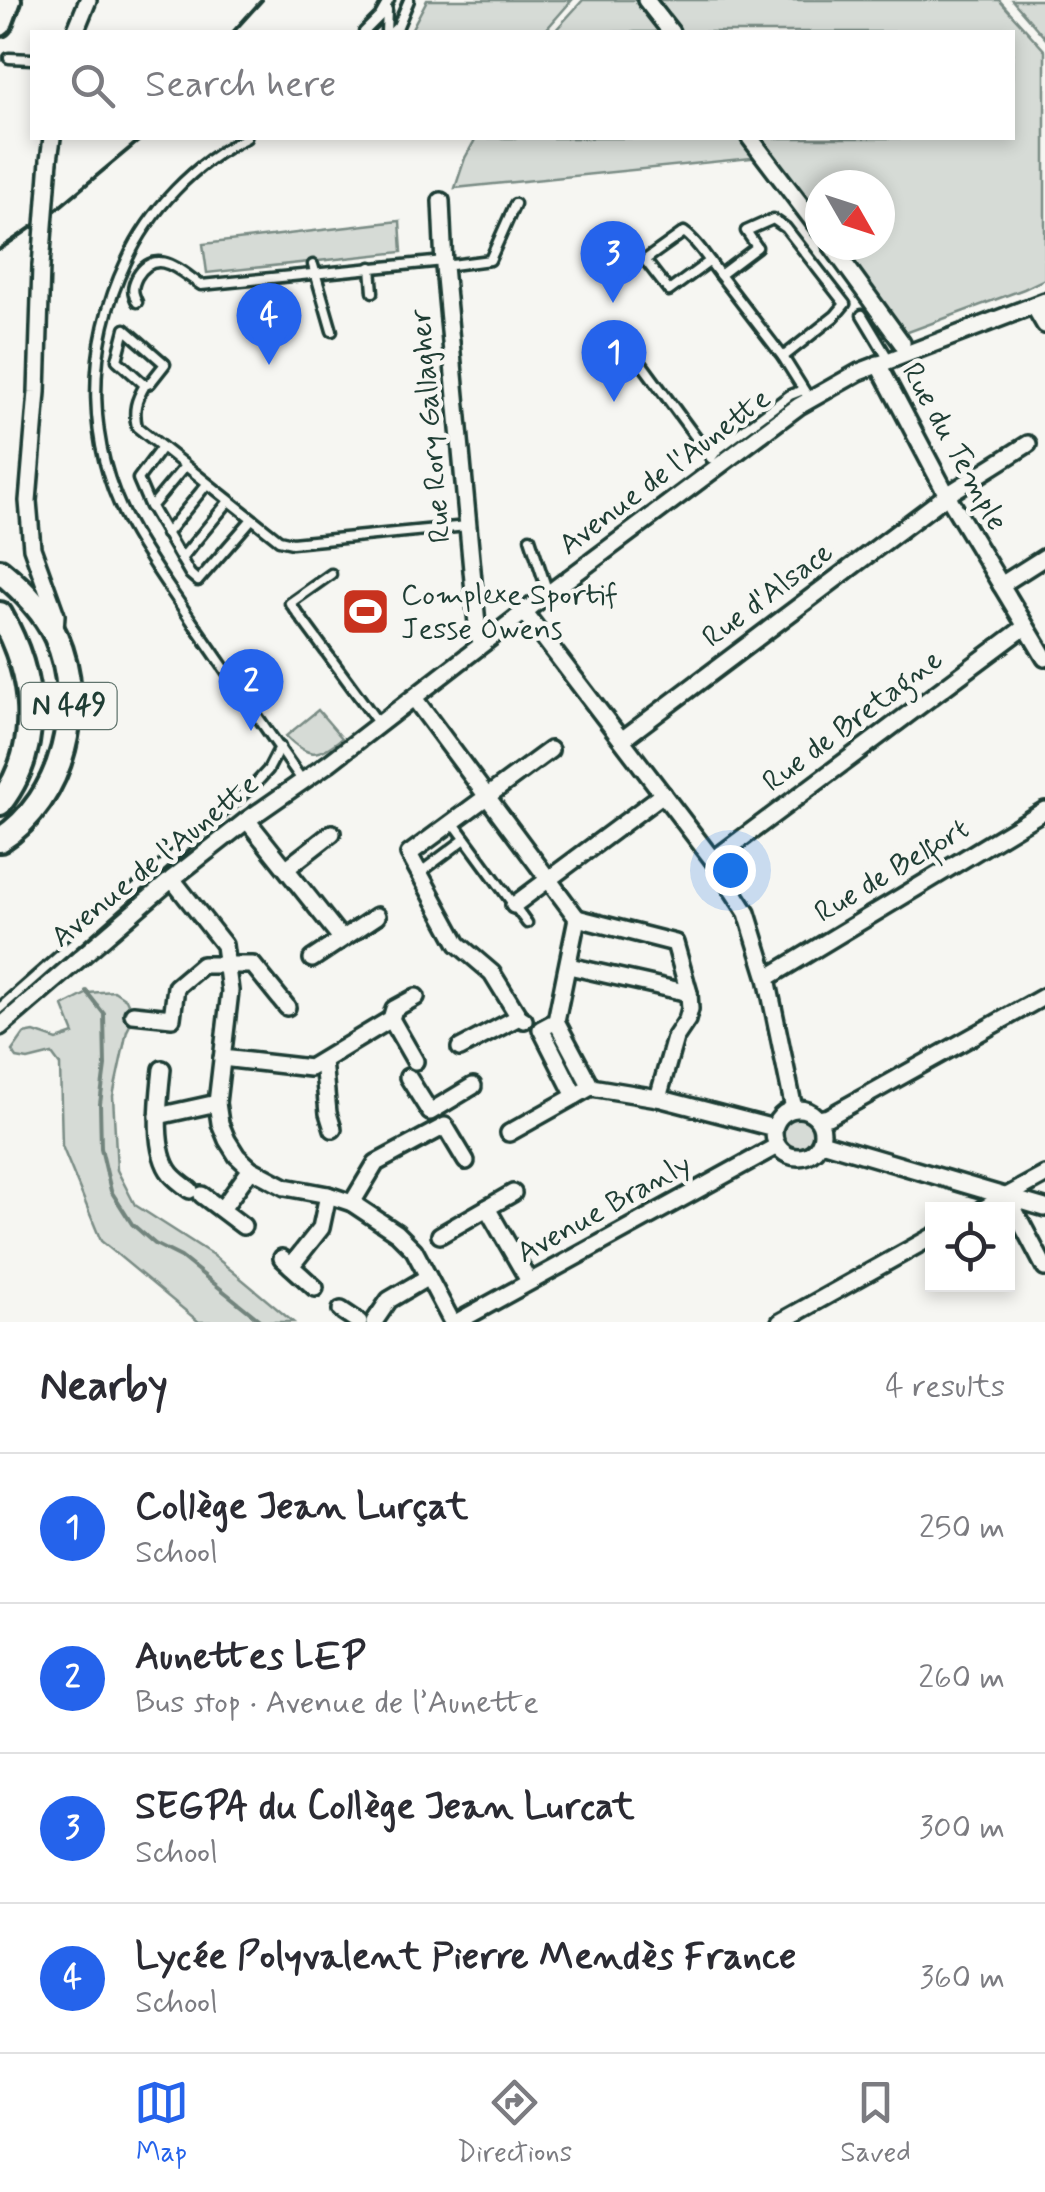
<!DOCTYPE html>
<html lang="en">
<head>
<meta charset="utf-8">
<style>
  body { margin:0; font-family:Mynerve,sans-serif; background:#f2f2f3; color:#2b2b33 }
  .controls { position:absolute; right:30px; bottom:30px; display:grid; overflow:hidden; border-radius:0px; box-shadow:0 5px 15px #0003 }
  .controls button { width:90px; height:90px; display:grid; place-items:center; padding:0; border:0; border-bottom:2px solid #e1e1e2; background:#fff; color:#2b2b33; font:50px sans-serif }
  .compass { position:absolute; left:805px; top:170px; width:90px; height:90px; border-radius:50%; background:#fff; box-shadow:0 5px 15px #0003; rotate:129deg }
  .you { position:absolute; left:730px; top:870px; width:35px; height:35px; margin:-25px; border:8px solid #fff; border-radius:50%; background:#1a73e8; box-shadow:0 0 0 15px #1a73e833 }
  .badge { display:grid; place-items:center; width:65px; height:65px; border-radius:50%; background:#2563eb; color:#fff; font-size:32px; font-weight:700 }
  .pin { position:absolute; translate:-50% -82px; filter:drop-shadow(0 2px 5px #0008) }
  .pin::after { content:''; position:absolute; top:52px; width:35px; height:30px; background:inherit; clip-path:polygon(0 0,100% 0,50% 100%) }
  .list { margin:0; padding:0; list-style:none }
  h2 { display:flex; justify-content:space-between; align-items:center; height:130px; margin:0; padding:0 40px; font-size:42px }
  h2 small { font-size:32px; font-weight:400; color:#7c7c81 }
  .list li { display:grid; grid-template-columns:65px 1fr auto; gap:30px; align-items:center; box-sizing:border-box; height:150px; padding:0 40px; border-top:2px solid #e1e1e2 }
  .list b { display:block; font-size:38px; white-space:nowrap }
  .list p { margin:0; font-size:32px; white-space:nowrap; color:#7c7c81 }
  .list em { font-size:32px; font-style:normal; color:#7c7c81 }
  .icon { flex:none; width:55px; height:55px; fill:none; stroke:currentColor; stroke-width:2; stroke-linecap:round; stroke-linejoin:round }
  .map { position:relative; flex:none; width:1045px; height:1322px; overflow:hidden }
  .search { position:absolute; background:#fff; box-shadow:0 5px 15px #0003; left:30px; right:30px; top:30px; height:110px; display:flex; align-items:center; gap:25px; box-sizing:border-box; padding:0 35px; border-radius:0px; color:#7c7c81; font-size:38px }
  .sheet { height:730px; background:#fff }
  nav { display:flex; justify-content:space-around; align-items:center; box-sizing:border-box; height:140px; border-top:2px solid #e1e1e2; background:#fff; font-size:28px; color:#7c7c81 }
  nav a { display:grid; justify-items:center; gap:5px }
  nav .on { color:#2563eb }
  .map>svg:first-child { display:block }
  .green { fill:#d6dbd6; stroke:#7a8c85; stroke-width:2.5 }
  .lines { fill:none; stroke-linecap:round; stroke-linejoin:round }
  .stream { stroke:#72847d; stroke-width:4 }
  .lane-casing { stroke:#1f3d34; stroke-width:15 }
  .street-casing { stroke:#1f3d34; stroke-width:22 }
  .primary-casing { stroke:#1f3d34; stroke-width:30 }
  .lane { stroke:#f6f6f2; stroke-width:8 }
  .street { stroke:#f6f6f2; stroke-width:15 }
  .primary { stroke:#f6f6f2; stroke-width:22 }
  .rail { stroke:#1f3d34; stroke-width:4 }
  .street-bridge-casing { stroke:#1f3d34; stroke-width:22; stroke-linecap:butt }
  .street-bridge { stroke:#f6f6f2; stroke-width:15 }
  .labels { text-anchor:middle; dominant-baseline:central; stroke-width:9; stroke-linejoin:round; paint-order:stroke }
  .shield { fill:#f6f6f2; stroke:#60746d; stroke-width:2.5 }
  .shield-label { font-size:28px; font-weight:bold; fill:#1f3d34 }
  .street-label { font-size:30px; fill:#1f3d34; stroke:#f6f6f2 }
  .poi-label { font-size:30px; fill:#1f3d34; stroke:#f6f6f2; text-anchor:start }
</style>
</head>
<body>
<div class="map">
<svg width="1045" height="1322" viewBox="0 0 1045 1322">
  <rect width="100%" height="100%" fill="#f6f6f2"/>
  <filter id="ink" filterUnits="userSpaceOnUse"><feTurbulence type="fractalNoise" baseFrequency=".01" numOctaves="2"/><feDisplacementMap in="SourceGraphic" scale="20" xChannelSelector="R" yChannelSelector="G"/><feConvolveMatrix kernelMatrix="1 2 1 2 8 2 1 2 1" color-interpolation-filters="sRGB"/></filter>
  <g filter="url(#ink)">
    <g class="green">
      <polygon points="427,0 572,0 544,32 410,32"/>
      <polygon points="583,0 999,0 1045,51 1045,279 1024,289 900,335 831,245 880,245 880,185 820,185 820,231 761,157 455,188 465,158 476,138 1012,138 1012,32 554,32"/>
      <polygon points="1012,0 1045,0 1045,38"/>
      <polygon points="400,221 402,252 207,273 203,244"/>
      <path d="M318 710 342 738C318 758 308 758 286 736Z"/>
      <polygon points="114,991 126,999 134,1017 127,1031 113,1096 117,1170 135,1205 213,1255 293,1322 199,1322 101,1241 62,1146 60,1065 52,1054 28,1060 17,1058 12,1051 24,1034 34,1032 57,1040 74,1034 63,1006 88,993"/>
      <circle cx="798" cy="1133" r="16"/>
    </g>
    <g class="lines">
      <polyline class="stream" points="86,991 104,1014 105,1066 100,1104 101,1148 111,1191 132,1224 155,1244 181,1257 262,1322"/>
      <defs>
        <g id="lane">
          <polyline points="364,32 380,16 389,0"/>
          <polyline points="386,32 387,10"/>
          <polyline points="392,32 398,26 409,0"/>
          <polyline points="9,58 32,59"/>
          <path d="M246 138C195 162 149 211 126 262 85 348 85 450 134 533 152 564 173 593 193 623 229 675 265 728 302 780"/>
          <path d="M710 261 669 291 645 260 684 232C698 242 709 261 720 275L783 357 810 400"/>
          <polyline points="313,265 332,331"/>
          <polyline points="444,266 490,260 515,204"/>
          <polyline points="371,267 373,292"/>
          <polyline points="720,275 757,247 746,231 773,219 786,228 845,304 835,316 783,357"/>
          <path d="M137 302C132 292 132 287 137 277 156 245 181 272 201 285L444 261"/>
          <polyline points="862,315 889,360"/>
          <polyline points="628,345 711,458"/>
          <path d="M145 385 150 383 165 364 125 329 117 360 145 385C136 400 133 410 137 427L279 540 292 543 467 526"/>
          <polyline points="711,458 718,449 790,395 803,390"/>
          <polyline points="185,466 151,507 190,574 198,581 251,520"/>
          <polyline points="150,507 138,479 162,447"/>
          <polyline points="166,534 207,484"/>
          <polyline points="530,538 548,593"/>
          <polyline points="181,559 229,501"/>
          <polyline points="331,574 290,603 379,724"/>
          <polyline points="453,822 527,923"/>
          <polyline points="421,872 465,839"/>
          <polyline points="0,1008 257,782 268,770 280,747"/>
        </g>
        <g id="street">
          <polyline points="646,0 671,32"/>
          <polyline points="75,32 88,0"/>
          <polyline points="750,138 820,230"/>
          <polyline points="49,160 52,138"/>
          <polyline points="441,201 444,266 478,635 483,643"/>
          <polyline points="831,245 902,343"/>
          <polyline points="41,266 37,392 28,501 32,548 56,615 55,630"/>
          <polyline points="1034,306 1045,325"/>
          <polyline points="878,364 947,495 1045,658"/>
          <polyline points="1001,585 1045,557"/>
          <polyline points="524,612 713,860 747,913 767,978 794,1109"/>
          <polyline points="414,698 577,918 556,1021 591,1087 575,1096 541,1029 556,1021"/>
          <polyline points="623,739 947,495 1028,444"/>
          <polyline points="247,820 341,938"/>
          <polyline points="713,860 1025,627"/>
          <polyline points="287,868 332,833"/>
          <polyline points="172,879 224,945 230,991 217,1103 220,1123 227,1140 237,1156 251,1169 285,1187 328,1195 352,1203 397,1233 414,1250 452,1322"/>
          <polyline points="514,905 663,794"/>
          <polyline points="577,918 675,943 689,993 690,1009 687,1020 675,1038 658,1098"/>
          <polyline points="312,959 377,916"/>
          <polyline points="569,966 689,993"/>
          <polyline points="767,978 1045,810"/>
          <polyline points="133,1014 172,1018 176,987 202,965 253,965 287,1007"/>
          <polyline points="519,1017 492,973 458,944 409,854 550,750"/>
          <polyline points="391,1019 415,1061"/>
          <polyline points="0,1027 172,879 247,820 329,763 537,602 799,406 859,372 1045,301"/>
          <polyline points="460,1048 519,1017 524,1020"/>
          <polyline points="222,1058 310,1068 391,1019 394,1009 416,997"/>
          <polyline points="323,1061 328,1113 333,1129"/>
          <path d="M162 1069C159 1098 152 1151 171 1174 176 1180 183 1185 190 1190"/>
          <polyline points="408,1077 430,1112 473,1086"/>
          <polyline points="591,1087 658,1098 774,1128"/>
          <circle cx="798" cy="1133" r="24"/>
          <polyline points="158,1116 217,1103"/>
          <polyline points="818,1119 828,1117 1045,996"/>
          <polyline points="509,1133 575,1096"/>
          <polyline points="821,1142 1045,1208"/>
          <polyline points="202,1195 243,1226"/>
          <polyline points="1007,1196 1045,1268"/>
          <polyline points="352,1203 376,1163 445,1126 466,1161"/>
          <polyline points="487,1208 529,1281"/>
          <polyline points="222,1209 251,1169"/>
          <polyline points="981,1210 1045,1175"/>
          <polyline points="440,1235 513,1193"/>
          <polyline points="282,1258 315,1288"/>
          <polyline points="291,1266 321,1228 328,1195"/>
          <polyline points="341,1310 359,1322"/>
          <polyline points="374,1322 389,1300 428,1277"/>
          <polyline points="457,1322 777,1146"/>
          <polyline points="780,1322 932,1237"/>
        </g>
        <g id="primary">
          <polyline points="0,24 9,0"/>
          <path d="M0 571C22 589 44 611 56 637 86 705 64 799 0 840"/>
          <path d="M0 614C34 674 44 746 0 803"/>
        </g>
      </defs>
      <use href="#lane" class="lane-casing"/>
      <use href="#street" class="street-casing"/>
      <use href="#primary" class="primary-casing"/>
      <use href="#lane" class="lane"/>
      <use href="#street" class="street"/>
      <use href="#primary" class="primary"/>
      <g class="rail">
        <polyline points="233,32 262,0"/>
        <polyline points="0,249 51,214 142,138"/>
      </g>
      <defs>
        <polyline id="street-bridge" points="41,266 49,160"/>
      </defs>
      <use href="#street-bridge" class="street-bridge-casing"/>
      <use href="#street-bridge" class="street-bridge"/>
    </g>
  </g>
  <defs>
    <symbol id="stadium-square" viewBox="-11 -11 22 22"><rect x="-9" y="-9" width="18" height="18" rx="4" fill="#c8321e" stroke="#f6f6f2"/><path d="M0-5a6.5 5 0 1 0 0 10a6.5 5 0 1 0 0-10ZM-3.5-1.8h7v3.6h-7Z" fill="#fff"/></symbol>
  </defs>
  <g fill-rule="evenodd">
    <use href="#stadium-square" x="338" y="584" width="55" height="55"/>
  </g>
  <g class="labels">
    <rect class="shield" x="21.5" y="683" width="95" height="46" rx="8"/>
    <g class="shield-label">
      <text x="69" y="706">N 449</text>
    </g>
    <g class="street-label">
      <text transform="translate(431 426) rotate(-95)">Rue Rory Gallagher</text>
      <text transform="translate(954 447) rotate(61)">Rue du Temple</text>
      <text transform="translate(665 472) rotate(-37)">Avenue de l'Aunette</text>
      <text transform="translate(768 595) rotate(-37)">Rue d'Alsace</text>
      <text transform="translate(853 721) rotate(-37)">Rue de Bretagne</text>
      <text transform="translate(155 861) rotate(-39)">Avenue de l’Aunette</text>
      <text transform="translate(892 871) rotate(-31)">Rue de Belfort</text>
      <text transform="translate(604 1209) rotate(-29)">Avenue Branly</text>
    </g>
    <g class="poi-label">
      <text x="401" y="595">Complexe Sportif<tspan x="401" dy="34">Jesse Owens</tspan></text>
    </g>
  </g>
</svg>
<div class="controls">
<button><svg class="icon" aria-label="locate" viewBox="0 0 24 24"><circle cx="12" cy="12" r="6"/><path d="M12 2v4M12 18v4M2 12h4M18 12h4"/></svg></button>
</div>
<svg class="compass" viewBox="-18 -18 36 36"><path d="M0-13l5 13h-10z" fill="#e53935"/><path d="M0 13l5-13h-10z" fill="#7c7c81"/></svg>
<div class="you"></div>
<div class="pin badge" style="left:614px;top:402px">1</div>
<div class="pin badge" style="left:251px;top:731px">2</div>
<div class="pin badge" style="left:613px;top:303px">3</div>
<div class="pin badge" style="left:269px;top:365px">4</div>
<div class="search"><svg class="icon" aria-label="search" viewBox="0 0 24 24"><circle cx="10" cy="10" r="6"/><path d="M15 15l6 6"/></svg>Search here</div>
</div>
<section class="sheet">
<h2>Nearby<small>4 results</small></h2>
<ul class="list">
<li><span class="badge">1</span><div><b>Collège Jean Lurçat</b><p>School</p></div><em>250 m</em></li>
<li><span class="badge">2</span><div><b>Aunettes LEP</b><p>Bus stop · Avenue de l’Aunette</p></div><em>260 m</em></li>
<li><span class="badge">3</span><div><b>SEGPA du Collège Jean Lurcat</b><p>School</p></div><em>300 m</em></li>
<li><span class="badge">4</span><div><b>Lycée Polyvalent Pierre Mendès France</b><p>School</p></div><em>360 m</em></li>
</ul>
</section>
<nav>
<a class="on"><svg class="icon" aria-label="map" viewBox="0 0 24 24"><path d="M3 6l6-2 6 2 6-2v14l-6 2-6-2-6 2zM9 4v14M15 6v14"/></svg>Map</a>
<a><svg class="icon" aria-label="directions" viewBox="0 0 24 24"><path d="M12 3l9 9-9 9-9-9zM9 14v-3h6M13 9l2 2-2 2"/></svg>Directions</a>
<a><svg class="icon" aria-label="saved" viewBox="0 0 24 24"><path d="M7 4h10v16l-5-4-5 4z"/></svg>Saved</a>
</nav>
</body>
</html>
